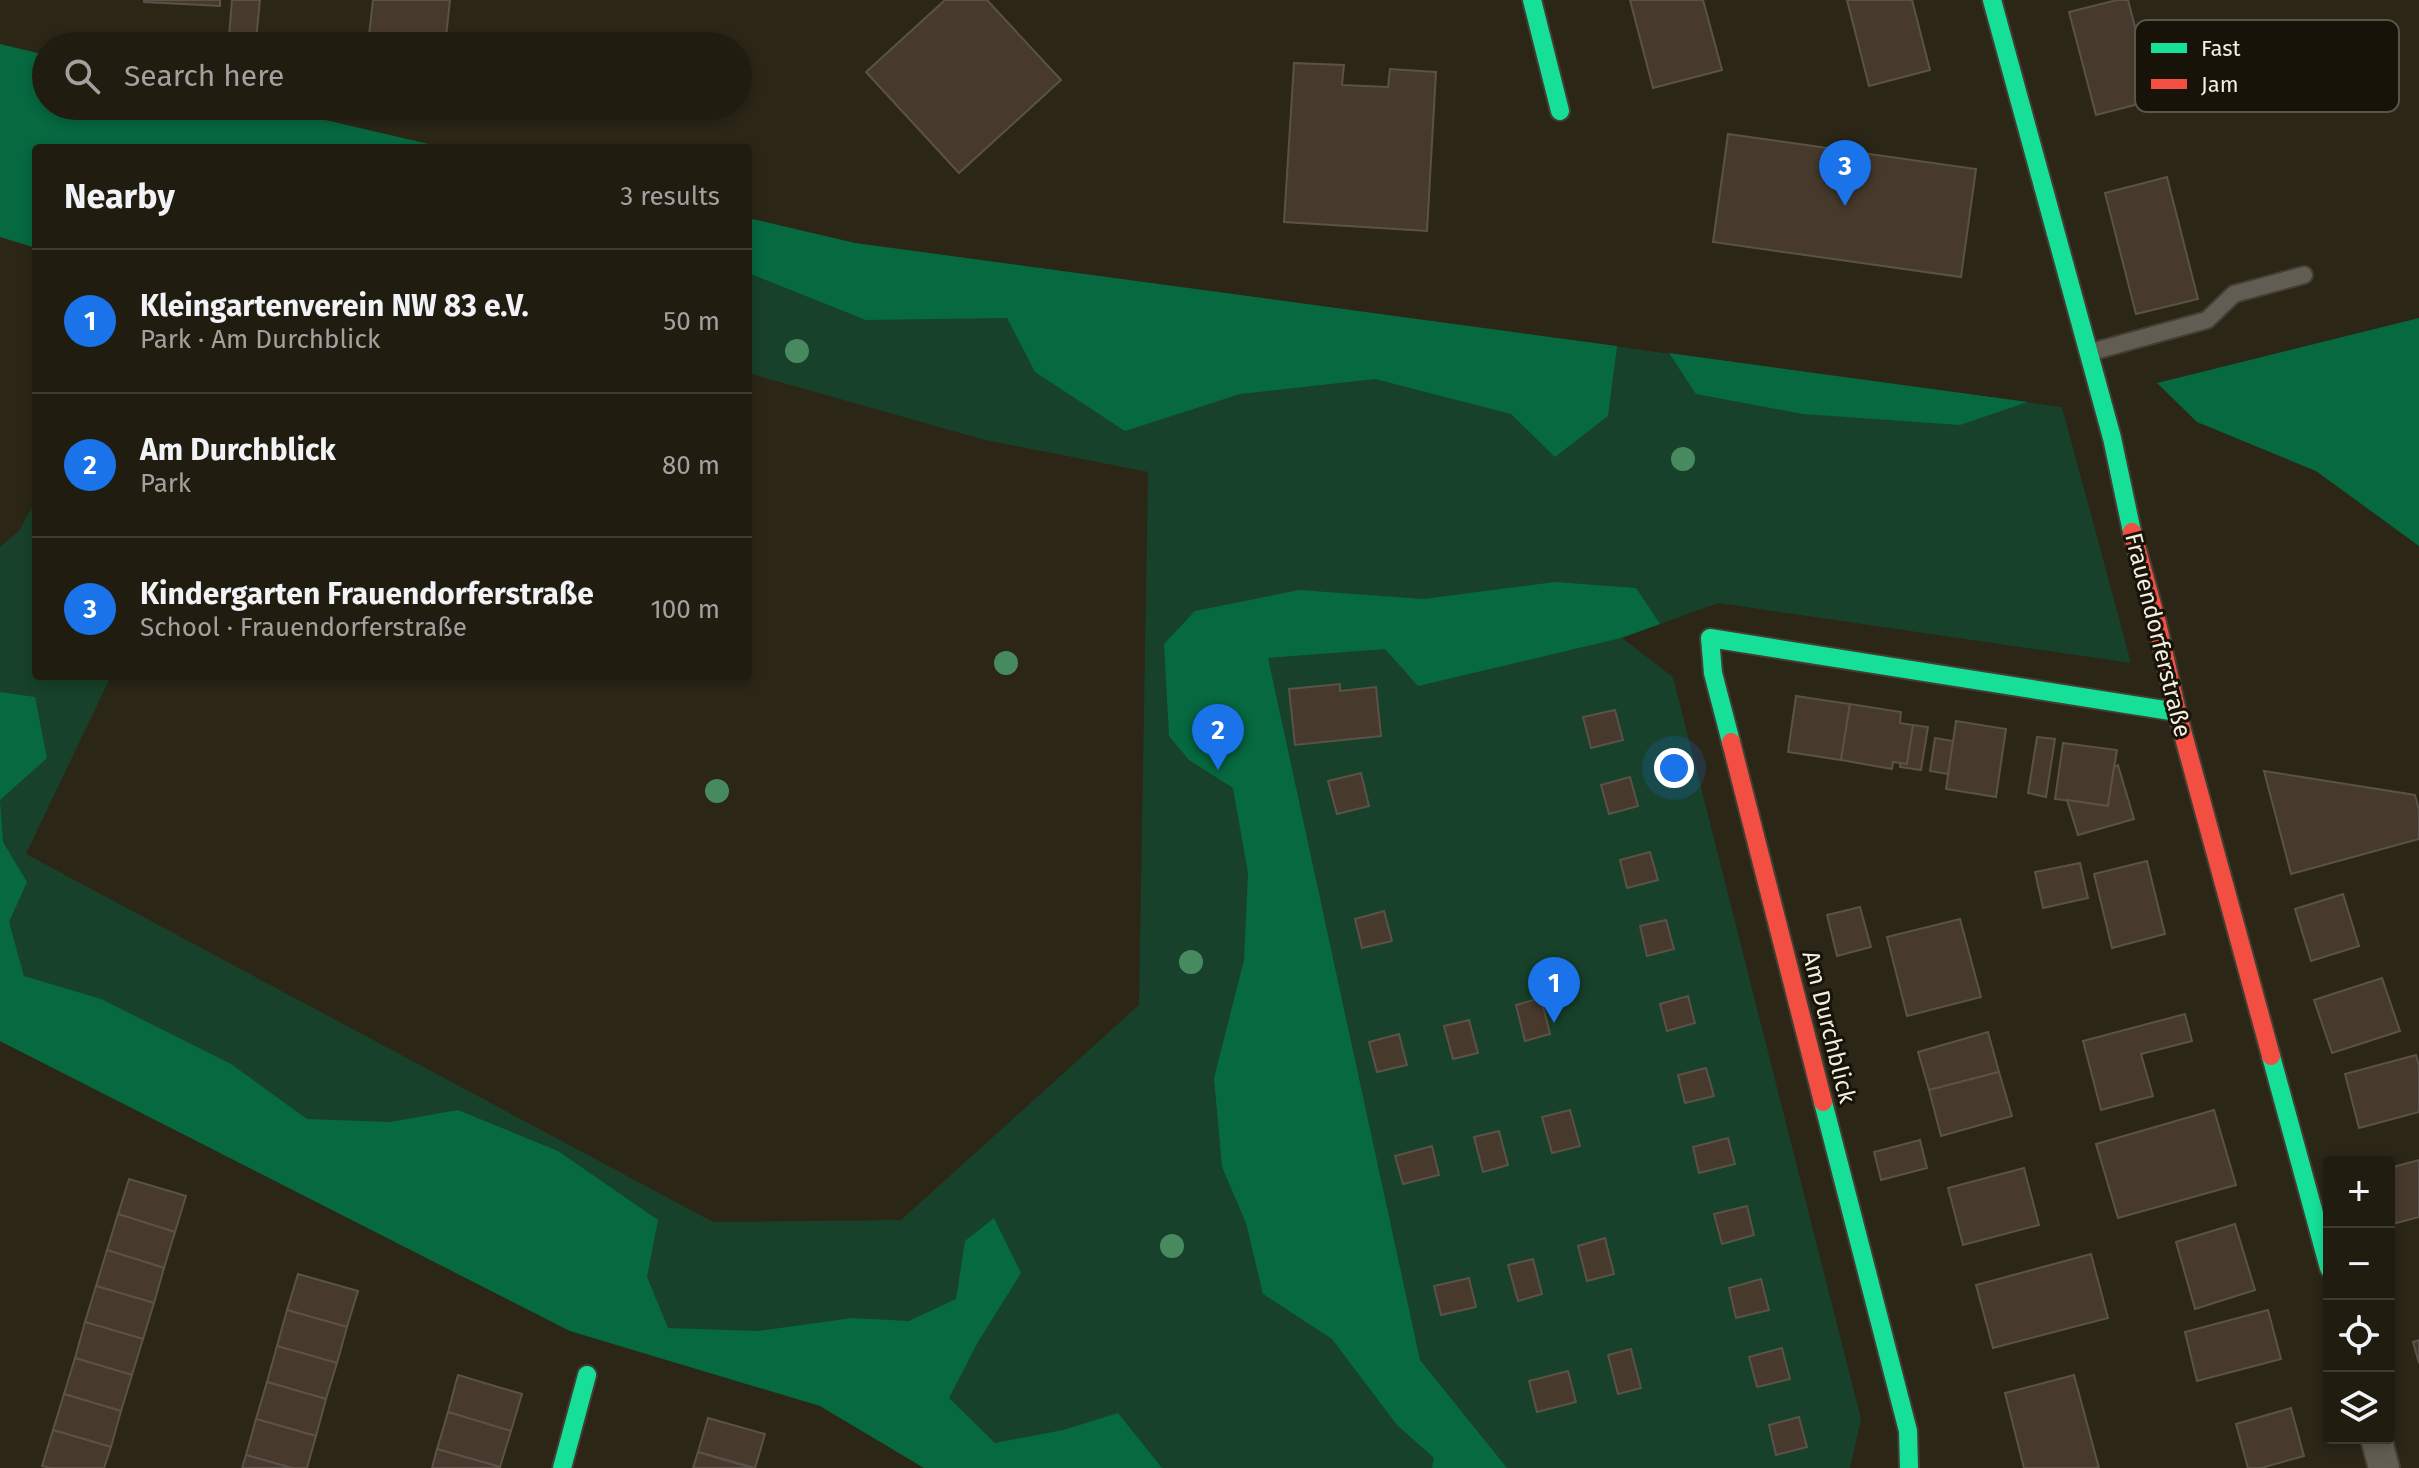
<!DOCTYPE html>
<html lang="en">
<head>
<meta charset="utf-8">
<style>
  body { margin:0; font-family:"Fira Sans",sans-serif; background:#282519; color:#f1f3f6 }
  .controls { position:absolute; right:24px; bottom:24px; display:grid; overflow:hidden; border-radius:8px; box-shadow:0 4px 12px #0003 }
  .controls button { width:72px; height:72px; display:grid; place-items:center; padding:0; border:0; border-bottom:2px solid #3d3a30; background:#201c10; color:#f1f3f6; font:40px sans-serif }
  .you { position:absolute; left:1674px; top:768px; width:28px; height:28px; margin:-20px; border:6px solid #fff; border-radius:50%; background:#1a73e8; box-shadow:0 0 0 12px #1a73e833 }
  .badge { display:grid; place-items:center; width:52px; height:52px; border-radius:50%; background:#1a73e8; color:#fff; font-size:26px; font-weight:700 }
  .pin { position:absolute; translate:-50% -66px; filter:drop-shadow(0 2px 4px #0008) }
  .pin::after { content:''; position:absolute; top:42px; width:28px; height:24px; background:inherit; clip-path:polygon(0 0,100% 0,50% 100%) }
  .list { margin:0; padding:0; list-style:none }
  h2 { display:flex; justify-content:space-between; align-items:center; height:104px; margin:0; padding:0 32px; font-size:34px }
  h2 small { font-size:26px; font-weight:400; color:#a2a19f }
  .list li { display:grid; grid-template-columns:52px 1fr auto; gap:24px; align-items:center; box-sizing:border-box; height:144px; padding:0 32px; border-top:2px solid #3d3a30 }
  .list b { display:block; font-size:30px; white-space:nowrap }
  .list p { margin:0; font-size:26px; white-space:nowrap; color:#a2a19f }
  .list em { font-size:26px; font-style:normal; color:#a2a19f }
  .icon { flex:none; width:44px; height:44px; fill:none; stroke:currentColor; stroke-width:2; stroke-linecap:round; stroke-linejoin:round }
  .map { position:relative; flex:none; width:2419px; height:1468px; overflow:hidden }
  .search { position:absolute; background:#201c10; box-shadow:0 4px 12px #0003; left:32px; top:32px; width:720px; height:88px; display:flex; align-items:center; gap:20px; box-sizing:border-box; padding:0 28px; border-radius:44px; color:#a2a19f; font-size:30px }
  .panel { position:absolute; background:#201c10; box-shadow:0 4px 12px #0003; left:32px; top:144px; width:720px; height:536px; border-radius:8px }
  .map>svg:first-child { display:block }
  .green { fill:#17412a }
  .forest { fill:#066940 }
  .building { fill:#473a2c; stroke:#5a5248; stroke-width:2 }
  .lines { fill:none; stroke-linecap:round; stroke-linejoin:round }
  .lane-casing { stroke:#443f34; stroke-width:20 }
  .street-casing { stroke:#443f34; stroke-width:34 }
  .fast-casing { stroke:#443f34; stroke-width:22 }
  .jam-casing { stroke:#443f34; stroke-width:22 }
  .lane { stroke:#615d52; stroke-width:16 }
  .street { stroke:#615d52; stroke-width:30 }
  .fast { stroke:#16e098; stroke-width:18 }
  .jam { stroke:#f24e42; stroke-width:18 }
  .tree { fill:#488a60 }
  .labels { text-anchor:middle; dominant-baseline:central; stroke-width:6; stroke-linejoin:round; paint-order:stroke }
  .street-label { font-size:24px; fill:#f3eede; stroke:#171308 }
  .key { fill:#171308; stroke:#595548; stroke-width:2 }
  .key-label { font-size:22px; fill:#f3eede }
</style>
</head>
<body>
<div class="map">
<svg width="2419" height="1468" viewBox="0 0 2419 1468">
  <rect width="100%" height="100%" fill="#2b2616"/>
  <polygon class="green" points="748,218 855,243 2062,407 2131,663 1718,603 1622,638 1673,677 1861,1419 1850,1468 924,1468 820,1406 570,1331 0,1041 0,547 19,531 36,500 36,676 111,676 26,854 713,1222 901,1220 1139,1005 1148,472 985,440 748,373"/>
  <g class="forest">
    <polygon points="0,44 46,55 46,106 265,106 446,148 36,148 36,248 0,237"/>
    <polygon points="748,218 855,243 1617,346 1608,416 1555,457 1511,414 1375,379 1240,394 1125,431 1035,372 1007,318 866,320 748,273"/>
    <polygon points="2419,318 2419,546 2316,471 2197,422 2157,383"/>
    <polygon points="1669,353 2028,402 1960,425 1803,414 1696,394"/>
    <polygon points="1555,582 1636,588 1660,624 1621,638 1418,686 1385,649 1268,658 1420,1360 1507,1468 1432,1468 1434,1458 1397,1425 1332,1339 1263,1294 1246,1223 1222,1167 1214,1078 1244,960 1248,873 1233,788 1189,760 1169,736 1164,644 1195,611 1299,590 1423,599"/>
    <polygon points="0,692 35,697 47,758 0,800"/>
    <polygon points="0,801 3,842 27,882 9,922 24,976 101,999 231,1064 307,1119 390,1122 458,1110 558,1151 658,1220 647,1277 668,1328 758,1331 852,1318 909,1321 956,1299 965,1241 994,1218 1021,1273 978,1342 949,1398 995,1443 1063,1430 1118,1413 1162,1468 924,1468 820,1406 570,1331 0,1041"/>
  </g>
  <g class="building">
    <polygon points="144,0 220,0 220,6 144,2"/>
    <polygon points="232,0 260,0 256,39 229,37"/>
    <polygon points="373,0 450,0 445,46 368,44"/>
    <polygon points="945,0 987,0 1061,80 959,173 866,72"/>
    <polygon points="1630,0 1703,0 1722,70 1653,88"/>
    <polygon points="1847,0 1912,0 1930,70 1869,86"/>
    <polygon points="2117,0 2128,0 2154,100 2096,115 2069,12"/>
    <polygon points="1294,63 1344,65 1342,85 1388,87 1390,69 1436,72 1427,231 1284,222"/>
    <polygon points="1728,134 1976,169 1961,277 1713,242"/>
    <polygon points="2167,177 2198,299 2136,314 2105,193"/>
    <polygon points="1340,684 1340,691 1376,687 1381,736 1295,745 1289,689"/>
    <polygon points="1796,696 1850,704 1841,760 1788,752"/>
    <polygon points="1850,704 1901,712 1900,723 1913,725 1907,764 1893,762 1892,769 1841,760"/>
    <polygon points="1615,710 1623,740 1591,748 1583,717"/>
    <polygon points="1956,721 2006,729 1996,797 1946,789"/>
    <polygon points="1913,725 1928,727 1921,770 1900,767 1900,763 1907,764"/>
    <polygon points="2037,737 2055,739 2046,797 2028,793"/>
    <polygon points="1935,738 1953,741 1948,774 1930,771"/>
    <polygon points="2063,743 2117,750 2108,806 2055,799"/>
    <polygon points="2118,765 2134,819 2078,835 2067,800 2108,806 2114,767"/>
    <polygon points="2264,771 2415,795 2419,810 2419,839 2291,874"/>
    <polygon points="1361,773 1369,806 1337,814 1328,781"/>
    <polygon points="1630,777 1638,806 1609,814 1601,785"/>
    <polygon points="1650,852 1658,880 1627,888 1620,860"/>
    <polygon points="2147,861 2165,934 2112,948 2094,874"/>
    <polygon points="2080,863 2088,898 2043,908 2035,872"/>
    <polygon points="2343,894 2359,946 2311,961 2295,909"/>
    <polygon points="1860,907 1871,947 1837,956 1827,915"/>
    <polygon points="1384,911 1392,941 1362,948 1355,919"/>
    <polygon points="1960,919 1981,997 1907,1016 1887,937"/>
    <polygon points="1666,920 1674,949 1647,956 1640,926"/>
    <polygon points="2382,978 2400,1031 2332,1053 2314,1000"/>
    <polygon points="1688,996 1695,1023 1667,1031 1660,1004"/>
    <polygon points="1541,998 1550,1034 1525,1041 1516,1005"/>
    <polygon points="2185,1014 2192,1041 2141,1054 2153,1096 2101,1110 2083,1041"/>
    <polygon points="1469,1020 1478,1053 1453,1059 1444,1026"/>
    <polygon points="1988,1032 1999,1072 1929,1090 1918,1052"/>
    <polygon points="1399,1034 1407,1065 1377,1072 1369,1042"/>
    <polygon points="2416,1055 2419,1066 2419,1112 2359,1128 2345,1074"/>
    <polygon points="1706,1068 1714,1096 1685,1103 1678,1075"/>
    <polygon points="1999,1072 2012,1116 1941,1136 1929,1090"/>
    <polygon points="1570,1110 1580,1146 1552,1153 1542,1117"/>
    <polygon points="2214,1110 2236,1185 2118,1218 2096,1144"/>
    <polygon points="1499,1131 1508,1165 1483,1172 1474,1137"/>
    <polygon points="1728,1138 1735,1164 1699,1173 1693,1147"/>
    <polygon points="1920,1140 1927,1168 1881,1180 1874,1152"/>
    <polygon points="1432,1146 1439,1175 1403,1184 1395,1156"/>
    <polygon points="2419,1160 2419,1217 2389,1225 2389,1168"/>
    <polygon points="2024,1168 2039,1225 1963,1245 1948,1188"/>
    <polygon points="129,1179 186,1196 175,1232 118,1214"/>
    <polygon points="1747,1206 1754,1235 1722,1244 1714,1214"/>
    <polygon points="118,1214 175,1232 164,1268 107,1250"/>
    <polygon points="2235,1224 2255,1290 2195,1309 2176,1242"/>
    <polygon points="1605,1238 1614,1274 1587,1281 1578,1246"/>
    <polygon points="107,1250 164,1268 154,1303 96,1286"/>
    <polygon points="2091,1254 2108,1318 1993,1348 1976,1285"/>
    <polygon points="1533,1259 1542,1294 1518,1301 1508,1265"/>
    <polygon points="298,1274 358,1291 347,1327 287,1310"/>
    <polygon points="1469,1278 1476,1307 1441,1315 1434,1286"/>
    <polygon points="1761,1279 1769,1310 1736,1318 1729,1288"/>
    <polygon points="96,1286 154,1303 143,1339 85,1322"/>
    <polygon points="287,1310 347,1327 337,1363 277,1346"/>
    <polygon points="2268,1310 2281,1359 2197,1381 2185,1332"/>
    <polygon points="85,1322 143,1339 132,1375 75,1358"/>
    <polygon points="2419,1340 2419,1363 2413,1342"/>
    <polygon points="277,1346 337,1363 326,1399 267,1382"/>
    <polygon points="1782,1348 1790,1379 1757,1387 1749,1357"/>
    <polygon points="1631,1349 1641,1388 1618,1394 1608,1355"/>
    <polygon points="75,1358 132,1375 121,1411 64,1394"/>
    <polygon points="1568,1371 1576,1402 1537,1412 1529,1381"/>
    <polygon points="458,1375 522,1394 511,1431 448,1412"/>
    <polygon points="2074,1375 2099,1468 2024,1468 2005,1393"/>
    <polygon points="267,1382 326,1399 316,1436 256,1419"/>
    <polygon points="64,1394 121,1411 111,1447 53,1430"/>
    <polygon points="2291,1408 2304,1456 2261,1468 2248,1468 2236,1424"/>
    <polygon points="448,1412 511,1431 500,1467 437,1449"/>
    <polygon points="1799,1417 1807,1447 1776,1455 1769,1425"/>
    <polygon points="708,1418 765,1434 755,1468 698,1452"/>
    <polygon points="256,1419 316,1436 307,1468 292,1468 246,1455"/>
    <polygon points="53,1430 111,1447 104,1468 51,1468 42,1466"/>
    <polygon points="437,1449 500,1467 500,1468 432,1468"/>
    <polygon points="698,1452 752,1468 693,1468"/>
    <polygon points="246,1455 292,1468 242,1468"/>
  </g>
  <g class="lines">
    <defs>
      <polyline id="lane" points="2091,352 2207,320 2234,294 2304,275"/>
      <polyline id="street" points="2376,1438 2384,1468"/>
      <g id="fast">
        <polyline points="1532,0 1560,111"/>
        <polyline points="1992,0 2112,438 2132,532"/>
        <polyline points="1731,742 1713,673 1710,638 2177,712"/>
        <polyline points="2271,1056 2329,1268"/>
        <polyline points="1823,1102 1908,1431 1909,1468"/>
        <polyline points="562,1468 587,1375"/>
      </g>
      <g id="jam">
        <polyline points="2132,532 2157,623 2177,712 2271,1056"/>
        <polyline points="1731,742 1823,1102"/>
      </g>
    </defs>
    <use href="#lane" class="lane-casing"/>
    <use href="#street" class="street-casing"/>
    <use href="#fast" class="fast-casing"/>
    <use href="#jam" class="jam-casing"/>
    <use href="#lane" class="lane"/>
    <use href="#street" class="street"/>
    <use href="#fast" class="fast"/>
    <use href="#jam" class="jam"/>
  </g>
  <g class="tree">
    <circle cx="797" cy="351" r="12"/>
    <circle cx="1683" cy="459" r="12"/>
    <circle cx="1006" cy="663" r="12"/>
    <circle cx="717" cy="791" r="12"/>
    <circle cx="1191" cy="962" r="12"/>
    <circle cx="1172" cy="1246" r="12"/>
  </g>
  <g class="labels">
    <g class="street-label">
      <text transform="translate(2158 635) rotate(76)">Frauendorferstraße</text>
      <text transform="translate(1829 1027) rotate(76)">Am Durchblick</text>
    </g>
  </g>
  <rect x="2135" y="20" width="264" height="92" rx="12" class="key"/>
  <rect x="2151" y="43" width="36" height="10" fill="#16e098"/>
  <rect x="2151" y="79" width="36" height="10" fill="#f24e42"/>
  <g class="key-label">
    <text x="2201" y="56">Fast</text>
    <text x="2201" y="92">Jam</text>
  </g>
</svg>
<div class="controls">
<button>+</button>
<button>−</button>
<button><svg class="icon" aria-label="locate" viewBox="0 0 24 24"><circle cx="12" cy="12" r="6"/><path d="M12 2v4M12 18v4M2 12h4M18 12h4"/></svg></button>
<button><svg class="icon" aria-label="layers" viewBox="0 0 24 24"><path d="M12 4l9 5-9 5-9-5zM3 14l9 5 9-5"/></svg></button>
</div>
<div class="you"></div>
<div class="pin badge" style="left:1554px;top:1023px">1</div>
<div class="pin badge" style="left:1218px;top:770px">2</div>
<div class="pin badge" style="left:1845px;top:206px">3</div>
<div class="search"><svg class="icon" aria-label="search" viewBox="0 0 24 24"><circle cx="10" cy="10" r="6"/><path d="M15 15l6 6"/></svg>Search here</div>
<section class="panel">
<h2>Nearby<small>3 results</small></h2>
<ul class="list">
<li><span class="badge">1</span><div><b>Kleingartenverein NW 83 e.V.</b><p>Park · Am Durchblick</p></div><em>50 m</em></li>
<li><span class="badge">2</span><div><b>Am Durchblick</b><p>Park</p></div><em>80 m</em></li>
<li><span class="badge">3</span><div><b>Kindergarten Frauendorferstraße</b><p>School · Frauendorferstraße</p></div><em>100 m</em></li>
</ul>
</section>
</div>
</body>
</html>
